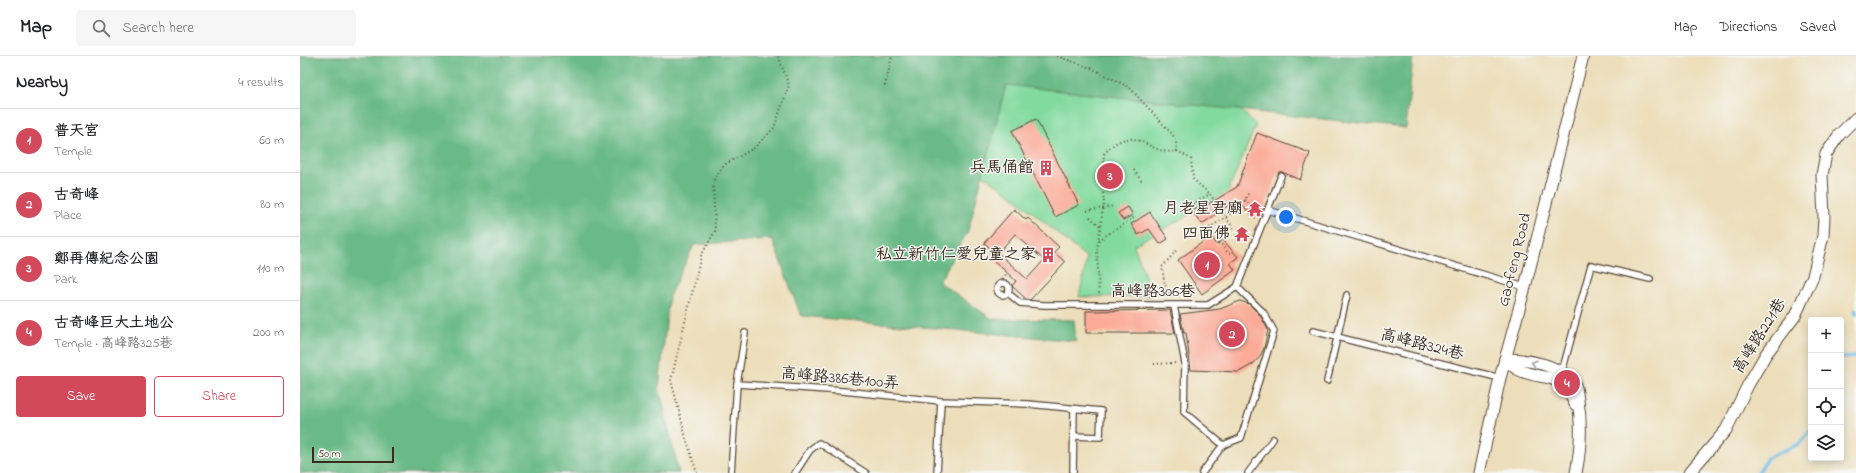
<!DOCTYPE html>
<html lang="en">
<head>
<meta charset="utf-8">
<style>
  body { margin:0; font-family:"Indie Flower","LXGW WenKai TC",sans-serif; background:#f6f6f6; color:#202124 }
  .controls { position:absolute; right:12px; bottom:12px; display:grid; overflow:hidden; border-radius:4px; box-shadow:0 2px 10px #0003 }
  .controls button { width:36px; height:36px; display:grid; place-items:center; padding:0; border:0; border-bottom:1px solid #e0e0e0; background:#fff; color:#202124; font:20px sans-serif }
  .scale { position:absolute; left:12px; bottom:10px; width:82px; box-sizing:border-box; padding-left:4px; border:2px solid #3b2a1e; border-top:0; font-size:11px; line-height:14px; white-space:nowrap; color:#3b2a1e; -webkit-text-stroke:3px #f6f6f2; paint-order:stroke }
  .you { position:absolute; left:986px; top:161px; width:14px; height:14px; margin:-10px; border:3px solid #fff; border-radius:50%; background:#1a73e8; box-shadow:0 0 0 6px #1a73e833 }
  .badge { display:grid; place-items:center; width:26px; height:26px; border-radius:50%; background:#d1495b; color:#fff; font-size:13px; font-weight:700 }
  .pin { position:absolute; translate:-50% -50%; border:2px solid #fff; box-shadow:0 1px 4px #0006 }
  .list { margin:0; padding:0; list-style:none }
  h2 { display:flex; justify-content:space-between; align-items:center; height:52px; margin:0; padding:0 16px; font-size:17px }
  h2 small { font-size:13px; font-weight:400; color:#757577 }
  .list li { display:grid; grid-template-columns:26px 1fr auto; gap:12px; align-items:center; box-sizing:border-box; height:64px; padding:0 16px; border-top:1px solid #e0e0e0 }
  .list b { display:block; font-size:15px; white-space:nowrap }
  .list p { margin:0; font-size:13px; white-space:nowrap; color:#757577 }
  .list em { font-size:13px; font-style:normal; color:#757577 }
  .actions { display:flex; gap:8px; padding:12px 16px }
  .actions a { flex:1; padding:9px 0; border:1px solid #d1495b; border-radius:4px; text-align:center; font-size:14px; color:#d1495b }
  .actions .main { background:#d1495b; color:#fff }
  .icon { flex:none; width:22px; height:22px; fill:none; stroke:currentColor; stroke-width:2; stroke-linecap:round; stroke-linejoin:round }
  .map { position:relative; flex:none; width:1556px; height:417px; overflow:hidden }
  header { display:flex; align-items:center; gap:24px; box-sizing:border-box; height:56px; padding:0 20px; background:#fff; border-bottom:1px solid #e0e0e0 }
  header strong { font-size:19px }
  nav { display:flex; gap:22px; margin-inline-start:auto; font-size:14px }
  .search { width:280px; height:36px; background:#f6f6f6; display:flex; align-items:center; gap:10px; box-sizing:border-box; padding:0 14px; border-radius:4px; color:#757577; font-size:15px }
  main { display:flex }
  aside { flex:1; background:#fff }
  .map>svg:first-child { display:block }
  .green { fill:#82da9f; stroke:#5e825e }
  .forest { fill:#69ba86; stroke:#527252 }
  .lines { fill:none; stroke-linecap:round; stroke-linejoin:round }
  .stream { stroke:#6fc0ea; stroke-width:3.5 }
  .building { fill:#fbab98; fill-rule:evenodd }
  .service-casing { stroke:#564535; stroke-width:8 }
  .minor-casing { stroke:#564535; stroke-width:13 }
  .path { stroke:#564535; stroke-width:2; stroke-dasharray:1 3; stroke-linecap:butt }
  .service { stroke:#fff; stroke-width:5.5 }
  .minor { stroke:#fff; stroke-width:11 }
  .oneway { stroke:#a79f9a }
  .labels { text-anchor:middle; dominant-baseline:central; stroke-width:3; stroke-linejoin:round; paint-order:stroke }
  .poi-label { font-size:16px; fill:#3b2a1e; stroke:#f6f6f2; text-anchor:end }
  .street-label { font-size:16px; fill:#3b2a1e; stroke:#f6f6f2 }
</style>
</head>
<body>
<header>
<strong>Map</strong>
<div class="search"><svg class="icon" aria-label="search" viewBox="0 0 24 24"><circle cx="10" cy="10" r="6"/><path d="M15 15l6 6"/></svg>Search here</div>
<nav><a>Map</a><a>Directions</a><a>Saved</a></nav>
</header>
<main>
<aside>
<h2>Nearby<small>4 results</small></h2>
<ul class="list">
<li><span class="badge">1</span><div><b>普天宮</b><p>Temple</p></div><em>60 m</em></li>
<li><span class="badge">2</span><div><b>古奇峰</b><p>Place</p></div><em>80 m</em></li>
<li><span class="badge">3</span><div><b>鄭再傳紀念公園</b><p>Park</p></div><em>110 m</em></li>
<li><span class="badge">4</span><div><b>古奇峰巨大土地公</b><p>Temple · 高峰路325巷</p></div><em>200 m</em></li>
</ul>
<div class="actions"><a class="main">Save</a><a>Share</a></div>
</aside>
<div class="map">
<svg width="1556" height="417" viewBox="0 0 1556 417">
  <rect width="100%" height="100%" fill="#f6f6f2"/>
  <filter id="ink" filterUnits="userSpaceOnUse"><feTurbulence type="fractalNoise" baseFrequency=".025" numOctaves="2"/><feDisplacementMap in="SourceGraphic" scale="8" xChannelSelector="R" yChannelSelector="G"/><feConvolveMatrix kernelMatrix="1 2 1 2 8 2 1 2 1" color-interpolation-filters="sRGB"/></filter>
  <filter id="wash" filterUnits="userSpaceOnUse"><feTurbulence type="fractalNoise" baseFrequency=".012" numOctaves="4" result="noise"/><feDisplacementMap in="SourceGraphic" scale="16" xChannelSelector="R" yChannelSelector="G"/><feGaussianBlur stdDeviation="0.9" result="paint"/><feColorMatrix in="noise" values="0 0 0 0 0 0 0 0 0 0 0 0 0 0 0 0 0 1.4 0 .05"/><feComposite in="paint" operator="in"/></filter>
  <g filter="url(#wash)">
    <rect width="100%" height="100%" fill="#ecdeba"/>
    <polygon class="green" points="539,0 886,0 956,69 927,138 834,189 852,240 779,241 787,202 714,141 533,12"/>
    <polygon class="forest" points="0,0 1113,0 1106,72 706,29 668,175 639,226 692,263 774,264 776,285 501,260 472,183 394,189 369,240 359,332 379,417 0,417"/>
    <g class="lines">
      <g class="stream">
        <polyline points="1556,254 1556,258"/>
        <polyline points="1541,302 1556,301"/>
        <polyline points="1458,417 1467,402 1499,388 1511,374"/>
      </g>
    </g>
    <g id="blocks">
      <g class="building">
        <polygon points="736,63 779,149 755,161 712,75"/>
        <polygon points="957,77 1010,97 1000,124 982,116 979,116 964,153 955,162 936,144 902,168 892,155 906,147 907,149 937,131"/>
        <polygon points="828,151 833,159 823,164 818,157"/>
        <path d="M714 153 726 164 728 162 759 191 754 196 765 206 730 244 726 243 712 230 716 225 690 201 695 196 684 187ZM715 178 744 204 727 223 698 197Z"/>
        <polygon points="850,156 868,183 860,188 849,173 838,179 831,168"/>
        <polygon points="911,180 917,189 923,184 938,201 930,207 935,214 902,238 878,204"/>
        <polygon points="940,245 949,248 960,259 968,274 964,292 959,302 953,308 939,316 891,314 886,277 884,277 880,258 920,253"/>
        <polygon points="870,254 875,277 786,277 786,255"/>
      </g>
    </g>
  </g>
  <g filter="url(#ink)">
    <use href="#blocks" fill-opacity="0" stroke="#564535" stroke-width="1"/>
    <g class="lines">
      <defs>
        <g id="service">
          <polyline points="968,154 1225,231"/>
          <circle cx="703" cy="233" r="6"/>
          <polyline points="708,237 720,247 744,249 908,249 937,231 981,120"/>
          <polyline points="874,250 885,307 884,356 923,389 902,417"/>
          <polyline points="1013,275 1200,322"/>
          <polyline points="1262,316 1291,209 1350,223"/>
          <polyline points="1027,325 1047,239"/>
          <polyline points="437,328 543,335 641,345 728,348 801,355 800,381 773,380"/>
          <polyline points="923,389 941,382 974,275 963,256 937,231"/>
          <polyline points="431,417 437,328 445,277"/>
          <polyline points="495,417 510,394 519,387 566,417"/>
          <polyline points="637,417 641,345"/>
          <polyline points="773,417 774,353"/>
          <polyline points="948,417 973,383"/>
        </g>
        <g id="minor">
          <path d="M1205 303C1228 303 1262 309 1275 329 1277 333 1277 339 1278 344 1282 369 1281 392 1276 417"/>
          <path d="M1205 303C1209 306 1213 310 1217 313 1244 327 1259 312 1275 348"/>
          <polyline points="1179,417 1200,322 1225,231 1283,0"/>
          <polyline points="1389,417 1426,374 1448,329 1466,298 1495,260 1513,220 1523,180 1524,161 1522,119 1526,98 1539,79 1556,62"/>
        </g>
      </defs>
      <use href="#service" class="service-casing"/>
      <use href="#minor" class="minor-casing"/>
      <g class="path">
        <path d="M757 0 791 12 829 31 873 79 876 86 877 95C849 102 835 62 804 98L802 125 804 148 797 192 799 238"/>
        <polyline points="585,30 592,0"/>
        <polyline points="877,95 891,103 893,123 910,138"/>
        <polyline points="834,114 842,126"/>
        <polyline points="945,144 950,149"/>
        <polyline points="893,148 910,138 934,173"/>
        <polyline points="787,155 814,150"/>
        <polyline points="790,161 801,171"/>
        <polyline points="910,172 927,196 932,198"/>
        <polyline points="906,174 941,151 949,136"/>
        <polyline points="799,184 835,161"/>
        <polyline points="698,229 707,217"/>
        <polyline points="871,241 865,229 862,211 876,195"/>
        <polyline points="854,308 877,307"/>
        <polyline points="397,417 386,382 371,324 401,200 415,175 413,125 424,109 454,92 474,72 489,29 478,0"/>
      </g>
      <use href="#service" class="service"/>
      <use href="#minor" class="minor"/>
    </g>
    <defs><path id="oneway-chevron" d="M-2-3.5L2.5 0L-2 3.5" fill="none" stroke-width="1.6" stroke-linecap="round" stroke-linejoin="round"/></defs>
    <use class="oneway" href="#oneway-chevron" transform="translate(1234 307) rotate(-162)"/>
  </g>
  <defs>
    <symbol id="building-bare" viewBox="-9 -9 18 18"><path d="M-4-6H4V6H1V3H-1V6H-4ZM-2.5-4.3h1.7v1.8h-1.7ZM.8-4.3h1.7v1.8H.8ZM-2.5-1h1.7V.8h-1.7ZM.8-1h1.7V.8H.8Z" fill="#d1495b" stroke="#f6f6f2" stroke-width="2.5" paint-order="stroke"/></symbol>
    <symbol id="temple-bare" viewBox="-9 -9 18 18"><path d="M0-6L5-2H3V0L6.5 2.5H4V6H1.5V3h-3V6H-4V2.5H-6.5L-3 0V-2H-5Z" fill="#d1495b" stroke="#f6f6f2" stroke-width="2.5" paint-order="stroke"/></symbol>
  </defs>
  <g fill-rule="evenodd">
    <use href="#building-bare" x="735" y="101" width="22" height="22"/>
    <use href="#temple-bare" x="944" y="142" width="22" height="22"/>
    <use href="#temple-bare" x="931" y="167" width="22" height="22"/>
    <use href="#building-bare" x="737" y="188" width="22" height="22"/>
  </g>
  <g class="labels">
    <g class="poi-label">
      <text x="734" y="112">兵馬俑館</text>
      <text x="943" y="153">月老星君廟</text>
      <text x="930" y="178">四面佛</text>
      <text x="736" y="199">私立新竹仁愛兒童之家</text>
    </g>
    <g class="street-label">
      <text transform="translate(1215 204) rotate(-76)">Gaofeng Road</text>
      <text x="853" y="236">高峰路306巷</text>
      <text transform="translate(1460 280) rotate(-58)">高峰路221巷</text>
      <text transform="translate(1122 289) rotate(14)">高峰路324巷</text>
      <text transform="translate(540 323) rotate(5)">高峰路386巷100弄</text>
    </g>
  </g>
</svg>
<div class="controls">
<button>+</button>
<button>−</button>
<button><svg class="icon" aria-label="locate" viewBox="0 0 24 24"><circle cx="12" cy="12" r="6"/><path d="M12 2v4M12 18v4M2 12h4M18 12h4"/></svg></button>
<button><svg class="icon" aria-label="layers" viewBox="0 0 24 24"><path d="M12 4l9 5-9 5-9-5zM3 14l9 5 9-5"/></svg></button>
</div>
<div class="scale">50 m</div>
<div class="you"></div>
<div class="pin badge" style="left:907px;top:209px">1</div>
<div class="pin badge" style="left:932px;top:278px">2</div>
<div class="pin badge" style="left:810px;top:120px">3</div>
<div class="pin badge" style="left:1267px;top:327px">4</div>
</div>
</main>
</body>
</html>
